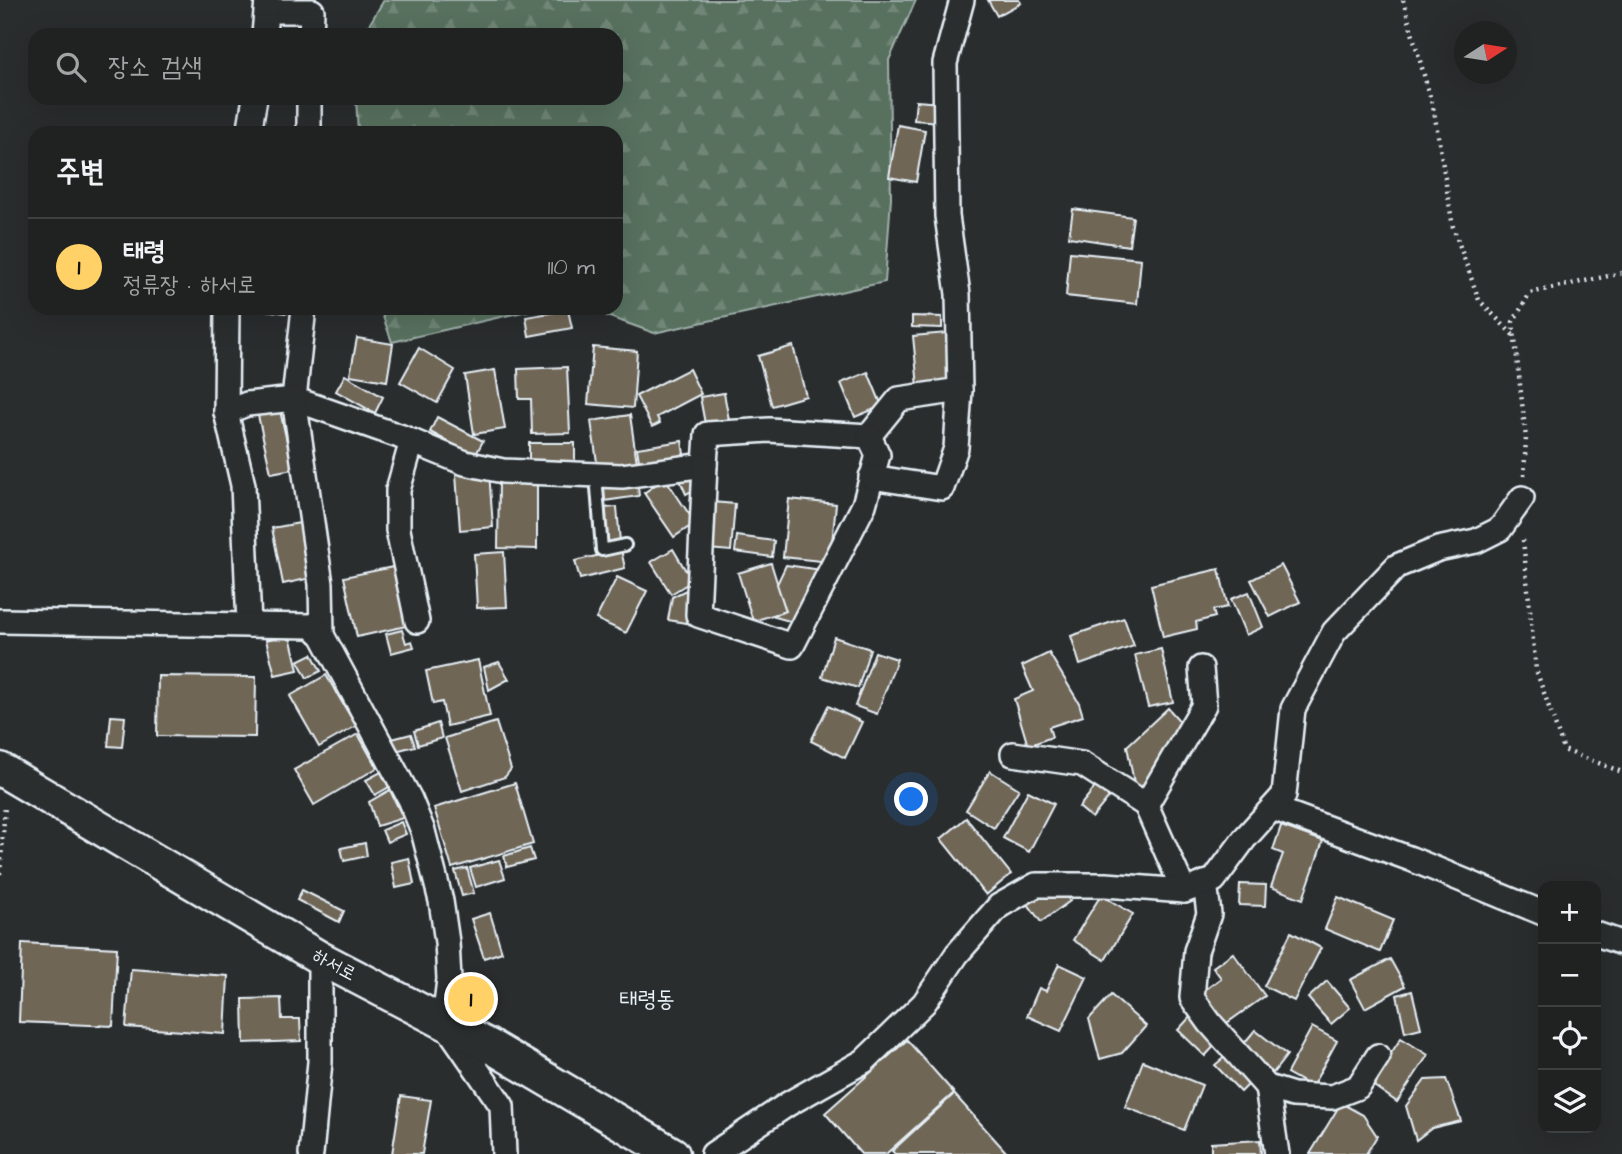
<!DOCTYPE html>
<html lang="ko">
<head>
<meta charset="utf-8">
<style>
  body { margin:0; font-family:"Architects Daughter","Poor Story",sans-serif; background:#282a2a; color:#f1f3f6 }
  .controls { position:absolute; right:21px; bottom:21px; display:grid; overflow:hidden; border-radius:14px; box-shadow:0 7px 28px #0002 }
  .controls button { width:63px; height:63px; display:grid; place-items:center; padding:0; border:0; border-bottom:2px solid #3d3f40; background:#202222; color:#f1f3f6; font:35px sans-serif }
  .compass { position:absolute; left:1454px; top:21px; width:63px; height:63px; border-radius:50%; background:#202222; box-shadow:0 7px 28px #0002; rotate:78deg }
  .you { position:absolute; left:912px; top:800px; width:24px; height:24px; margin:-18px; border:5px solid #fff; border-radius:50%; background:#1a73e8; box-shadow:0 0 0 10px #1a73e833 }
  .badge { display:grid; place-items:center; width:46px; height:46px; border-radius:50%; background:#ffd166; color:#111; font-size:23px; font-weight:700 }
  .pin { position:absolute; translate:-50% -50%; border:4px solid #fff; box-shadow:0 2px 7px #0006 }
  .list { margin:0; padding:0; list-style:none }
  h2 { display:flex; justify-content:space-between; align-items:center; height:91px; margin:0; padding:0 28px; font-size:30px }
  h2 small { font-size:23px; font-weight:400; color:#a2a4a5 }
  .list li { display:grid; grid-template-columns:46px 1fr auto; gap:21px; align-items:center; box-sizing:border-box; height:98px; padding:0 28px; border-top:2px solid #3d3f40 }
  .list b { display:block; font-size:26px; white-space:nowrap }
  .list p { margin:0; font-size:23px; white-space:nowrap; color:#a2a4a5 }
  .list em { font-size:23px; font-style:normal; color:#a2a4a5 }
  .icon { flex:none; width:38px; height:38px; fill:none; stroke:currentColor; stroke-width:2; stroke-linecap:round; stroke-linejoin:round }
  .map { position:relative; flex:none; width:1622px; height:1154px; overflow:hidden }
  .search { position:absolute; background:#202222; box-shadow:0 7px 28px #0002; left:28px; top:28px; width:595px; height:77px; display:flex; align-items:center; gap:18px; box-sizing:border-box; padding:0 24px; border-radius:21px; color:#a2a4a5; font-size:26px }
  .panel { position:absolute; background:#202222; box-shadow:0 7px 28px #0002; left:28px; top:126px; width:595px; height:189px; border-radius:21px }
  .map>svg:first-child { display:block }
  .forest { fill:url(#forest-firs); stroke:#a0b1ac; stroke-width:2 }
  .building { fill:#6f6656; stroke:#e8f1f8; stroke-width:2 }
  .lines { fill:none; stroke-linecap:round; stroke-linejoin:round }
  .lane-casing { stroke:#e8f1f8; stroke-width:16 }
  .street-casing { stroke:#e8f1f8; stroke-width:28 }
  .secondary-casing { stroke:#e8f1f8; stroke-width:37 }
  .path { stroke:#e8f1f8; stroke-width:4.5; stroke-dasharray:2 5; stroke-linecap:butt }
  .lane { stroke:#2a2d2e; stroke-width:10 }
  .street { stroke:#2a2d2e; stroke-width:23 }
  .secondary { stroke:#2a2d2e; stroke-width:32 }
  .labels { text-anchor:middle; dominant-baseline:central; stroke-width:5; stroke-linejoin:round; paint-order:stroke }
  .street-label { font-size:19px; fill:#e8f1f8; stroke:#2a2d2e }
  .quarter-label { font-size:23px; fill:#e8f1f8; stroke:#2a2d2e }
</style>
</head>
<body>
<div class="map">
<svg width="1622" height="1154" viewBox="0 0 1622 1154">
  <defs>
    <pattern id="forest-firs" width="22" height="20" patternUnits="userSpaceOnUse" patternTransform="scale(1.75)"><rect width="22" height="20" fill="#59715f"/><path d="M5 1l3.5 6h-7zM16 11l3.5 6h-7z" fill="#718677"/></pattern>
  </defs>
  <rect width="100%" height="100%" fill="#2a2d2e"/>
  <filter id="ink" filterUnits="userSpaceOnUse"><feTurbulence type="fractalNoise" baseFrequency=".0143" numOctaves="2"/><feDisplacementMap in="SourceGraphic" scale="14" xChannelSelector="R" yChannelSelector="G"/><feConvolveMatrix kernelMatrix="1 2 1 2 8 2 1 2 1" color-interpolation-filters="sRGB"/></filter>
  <g filter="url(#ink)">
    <g class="forest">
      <polygon points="384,0 916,0 889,60 891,198 885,282 654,333 585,308 616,308 616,133 358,133 356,98 616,98 616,35 363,35"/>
      <polygon points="380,308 540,308 392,342"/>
    </g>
    <g class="building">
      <polygon points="988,0 1019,0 1021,3 997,16"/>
      <polygon points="916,101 941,103 940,122 914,120"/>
      <polygon points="898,125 925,130 916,182 889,177"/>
      <polygon points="1073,209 1133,217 1129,246 1069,237"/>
      <polygon points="1070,252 1141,259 1137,304 1066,296"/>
      <polygon points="249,308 287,308 287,313"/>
      <polygon points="568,310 572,328 529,336 526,317"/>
      <polygon points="912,316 942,317 942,328 912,327"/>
      <polygon points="947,333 951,385 918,387 913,336"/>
      <polygon points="357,338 393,344 387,381 350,375"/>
      <polygon points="793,346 806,396 772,406 758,356"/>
      <polygon points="593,347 637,351 633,408 588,404"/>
      <polygon points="419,348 455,370 437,403 400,382"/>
      <polygon points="567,367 570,433 532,434 531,399 519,399 518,369"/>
      <polygon points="689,369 701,394 657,417 660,423 652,427 636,396"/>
      <polygon points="495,370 505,429 474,434 465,375"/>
      <polygon points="868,372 882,406 855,417 841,383"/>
      <polygon points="345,375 383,397 375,413 336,391"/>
      <polygon points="724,393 729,420 705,424 700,397"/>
      <polygon points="279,406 293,469 271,473 257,411"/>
      <polygon points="630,415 637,463 598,469 591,421"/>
      <polygon points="437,417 483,441 475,456 430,432"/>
      <polygon points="682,441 685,461 640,468 637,448"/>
      <polygon points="529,443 575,443 575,462 529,463"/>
      <polygon points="489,472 493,527 460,530 456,474"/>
      <polygon points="689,474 695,489 686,494 679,478"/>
      <polygon points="637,478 639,496 604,501 602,483"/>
      <polygon points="665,478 695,523 674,537 644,493"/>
      <polygon points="499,482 537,483 537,549 498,548"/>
      <polygon points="789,499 836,504 830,562 783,557"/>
      <polygon points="712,502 735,504 731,551 708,549"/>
      <polygon points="617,507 620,542 607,543 604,508"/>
      <polygon points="300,523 311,578 283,584 272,528"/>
      <polygon points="737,536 774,541 772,557 735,552"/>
      <polygon points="673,549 692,581 671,594 651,562"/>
      <polygon points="621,550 625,568 580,579 575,561"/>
      <polygon points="504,552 507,607 477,608 474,554"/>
      <polygon points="771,563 786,611 753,621 738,573"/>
      <polygon points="786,565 822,570 797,623 771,616 786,611 777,584"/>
      <polygon points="1281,565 1300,602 1270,617 1251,580"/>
      <polygon points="393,567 406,626 357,637 344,577"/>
      <polygon points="1219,569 1228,607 1213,610 1215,617 1196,622 1197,629 1163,637 1151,585"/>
      <polygon points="617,577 647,591 626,633 596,619"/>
      <polygon points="690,588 686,623 668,620 672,597"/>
      <polygon points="1249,592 1263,627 1246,635 1231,599"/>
      <polygon points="1124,618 1134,646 1080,665 1071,636"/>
      <polygon points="402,630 406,643 412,641 414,647 391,653 386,634"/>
      <polygon points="282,636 291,640 298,670 275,675 266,640"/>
      <polygon points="834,637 870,649 858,688 822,677"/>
      <polygon points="1161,649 1173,702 1148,707 1135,655"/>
      <polygon points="875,652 897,659 877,714 855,706"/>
      <polygon points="1049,653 1079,703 1083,716 1049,727 1052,737 1028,746 1014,699 1033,691 1022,666"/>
      <polygon points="312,654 321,671 307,678 298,661"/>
      <polygon points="478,660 490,716 447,726 442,702 433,704 426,671"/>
      <polygon points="499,662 509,679 489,690 484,667"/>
      <polygon points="326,675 356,726 319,747 290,696"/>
      <polygon points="158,676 256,677 255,737 157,736"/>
      <polygon points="828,706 862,722 845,758 811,741"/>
      <polygon points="1168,708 1184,726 1142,788 1135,788 1127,746"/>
      <polygon points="111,716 125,717 122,747 108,746"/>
      <polygon points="496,722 511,769 505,777 462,791 445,738"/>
      <polygon points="438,723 442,738 418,745 414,731"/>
      <polygon points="358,734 377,768 314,805 294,770"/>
      <polygon points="411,734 415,746 395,751 392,739"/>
      <polygon points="990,771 1019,789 994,828 966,810"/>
      <polygon points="381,772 389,787 375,795 366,780"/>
      <polygon points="515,783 533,844 452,868 434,808"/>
      <polygon points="1096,786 1109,797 1092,818 1079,807"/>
      <polygon points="390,790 403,818 377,826 369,802"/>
      <polygon points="1028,791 1054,804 1029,852 1003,838"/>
      <polygon points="966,818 1011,874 986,895 941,839"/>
      <polygon points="401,822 406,834 387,842 382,830"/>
      <polygon points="1281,826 1323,841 1303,899 1271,887 1283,854 1273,850"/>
      <polygon points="365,843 367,856 344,861 341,848"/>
      <polygon points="530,848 534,860 507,867 504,856"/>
      <polygon points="409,858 414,884 396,888 391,862"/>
      <polygon points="499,860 505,878 476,887 470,868"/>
      <polygon points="467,868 474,893 462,896 455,871"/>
      <polygon points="1240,884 1266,885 1265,906 1239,905"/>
      <polygon points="302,890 344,911 339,922 297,900"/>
      <polygon points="1046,891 1062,891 1070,901 1041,922 1028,904"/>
      <polygon points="1101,895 1133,914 1105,960 1073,940"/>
      <polygon points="1338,897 1393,920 1380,952 1325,929"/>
      <polygon points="490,913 502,952 484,958 471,919"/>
      <polygon points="1291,932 1321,948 1294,1001 1264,986"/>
      <polygon points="22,943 117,948 113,1026 19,1022"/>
      <polygon points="1233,953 1265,996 1224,1025 1201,993 1221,978 1213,967"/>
      <polygon points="1390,959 1405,986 1365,1008 1350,980"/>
      <polygon points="1059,964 1087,977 1061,1031 1027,1016 1039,988 1046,991"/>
      <polygon points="131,969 228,976 225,1034 126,1027"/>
      <polygon points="1327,981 1350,1008 1331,1024 1308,998"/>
      <polygon points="1412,991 1421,1028 1405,1032 1397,995"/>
      <polygon points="1111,995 1146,1026 1122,1053 1100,1059 1089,1019"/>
      <polygon points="281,998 282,1019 300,1019 301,1041 244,1043 243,999"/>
      <polygon points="1192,1015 1219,1041 1205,1056 1178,1030"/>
      <polygon points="1312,1027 1337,1041 1312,1087 1287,1073"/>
      <polygon points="1255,1030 1287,1055 1273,1073 1241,1047"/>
      <polygon points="1401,1038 1428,1055 1397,1102 1371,1084"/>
      <polygon points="907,1040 954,1093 886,1154 861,1154 825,1113"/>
      <polygon points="1228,1054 1253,1080 1241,1092 1215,1065"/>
      <polygon points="1143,1061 1202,1085 1184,1130 1125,1107"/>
      <polygon points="1446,1079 1461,1121 1432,1128 1416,1140 1406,1106 1425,1080"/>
      <polygon points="954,1094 1008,1154 895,1154 892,1151"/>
      <polygon points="401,1096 431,1100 422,1154 392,1154"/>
      <polygon points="1341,1103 1363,1115 1377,1136 1366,1154 1310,1154"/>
      <polygon points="1260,1140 1261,1154 1211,1154 1211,1143"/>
    </g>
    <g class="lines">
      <defs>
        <polyline id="lane" points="596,475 602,550 625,545"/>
        <g id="street">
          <polyline points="267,11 312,11 311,35"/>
          <polyline points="264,35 267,0"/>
          <polyline points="249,133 255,98"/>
          <polyline points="309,133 309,98"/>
          <polyline points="227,308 226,412 243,485 249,625"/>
          <polyline points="304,308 294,399 399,436 465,463 503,471 622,476 705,465 707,434 769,430 869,436"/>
          <polyline points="226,412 247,404 294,399 321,584 322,635"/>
          <polyline points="869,436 899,399 960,390 958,294 947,216 945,63 962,0"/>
          <polyline points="412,441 398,490 398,530 417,621"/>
          <polyline points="705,465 698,615 792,646 864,505 878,455 869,436"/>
          <polyline points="871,477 942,488 956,448 960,390"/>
          <polyline points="0,621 312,626 322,635 410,799 423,831 441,901 447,942 449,979 444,1022 502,1106 504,1154"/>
          <polyline points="1013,754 1082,764 1146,805"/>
          <polyline points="1273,808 1411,859 1543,913"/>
          <polyline points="1205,883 1209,914 1196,951 1192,998 1210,1023 1267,1087 1293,1095 1332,1097 1358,1087 1378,1056"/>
          <polyline points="1184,891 1146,805 1204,705 1201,668"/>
          <polyline points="1596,934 1622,943"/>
          <polyline points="1267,1087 1277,1154"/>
          <polyline points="311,1154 320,1062 320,958"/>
          <polyline points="713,1154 788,1104 864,1061 924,1003 957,954 999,906 1036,885 1106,885 1184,891 1214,880 1245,838 1284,795 1293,709 1334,632 1397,566 1438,549 1476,541 1500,529 1522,498"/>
        </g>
        <polyline id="secondary" points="0,769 320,958 495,1049 673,1154"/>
      </defs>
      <use href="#lane" class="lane-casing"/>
      <use href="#street" class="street-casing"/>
      <use href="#secondary" class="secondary-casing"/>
      <g class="path">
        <polyline points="1403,0 1434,111 1453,227 1479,300 1515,337"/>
        <polyline points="1524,476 1526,438 1513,322 1530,293 1622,273"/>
        <polyline points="1523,540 1536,670 1564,750 1622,772"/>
        <polyline points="0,874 5,806"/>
      </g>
      <use href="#lane" class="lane"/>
      <use href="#street" class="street"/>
      <use href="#secondary" class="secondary"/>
    </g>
  </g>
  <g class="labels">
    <g class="street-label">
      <text transform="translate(334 965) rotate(28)">하서로</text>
    </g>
    <g class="quarter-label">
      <text x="647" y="999">태령동</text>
    </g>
  </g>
</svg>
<div class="controls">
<button>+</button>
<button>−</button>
<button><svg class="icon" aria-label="locate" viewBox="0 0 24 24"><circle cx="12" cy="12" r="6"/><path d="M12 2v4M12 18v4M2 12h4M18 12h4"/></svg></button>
<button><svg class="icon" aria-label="layers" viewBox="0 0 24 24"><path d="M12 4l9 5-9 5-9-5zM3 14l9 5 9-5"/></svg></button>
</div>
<svg class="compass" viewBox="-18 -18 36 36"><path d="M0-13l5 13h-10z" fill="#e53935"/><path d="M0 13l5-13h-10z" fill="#a2a4a5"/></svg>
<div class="you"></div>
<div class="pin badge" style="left:471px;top:999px">1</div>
<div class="search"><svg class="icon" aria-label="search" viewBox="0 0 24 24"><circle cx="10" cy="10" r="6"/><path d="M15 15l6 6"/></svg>장소 검색</div>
<section class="panel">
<h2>주변<small></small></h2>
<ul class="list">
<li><span class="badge">1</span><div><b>태령</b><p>정류장 · 하서로</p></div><em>110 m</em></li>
</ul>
</section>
</div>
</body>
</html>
